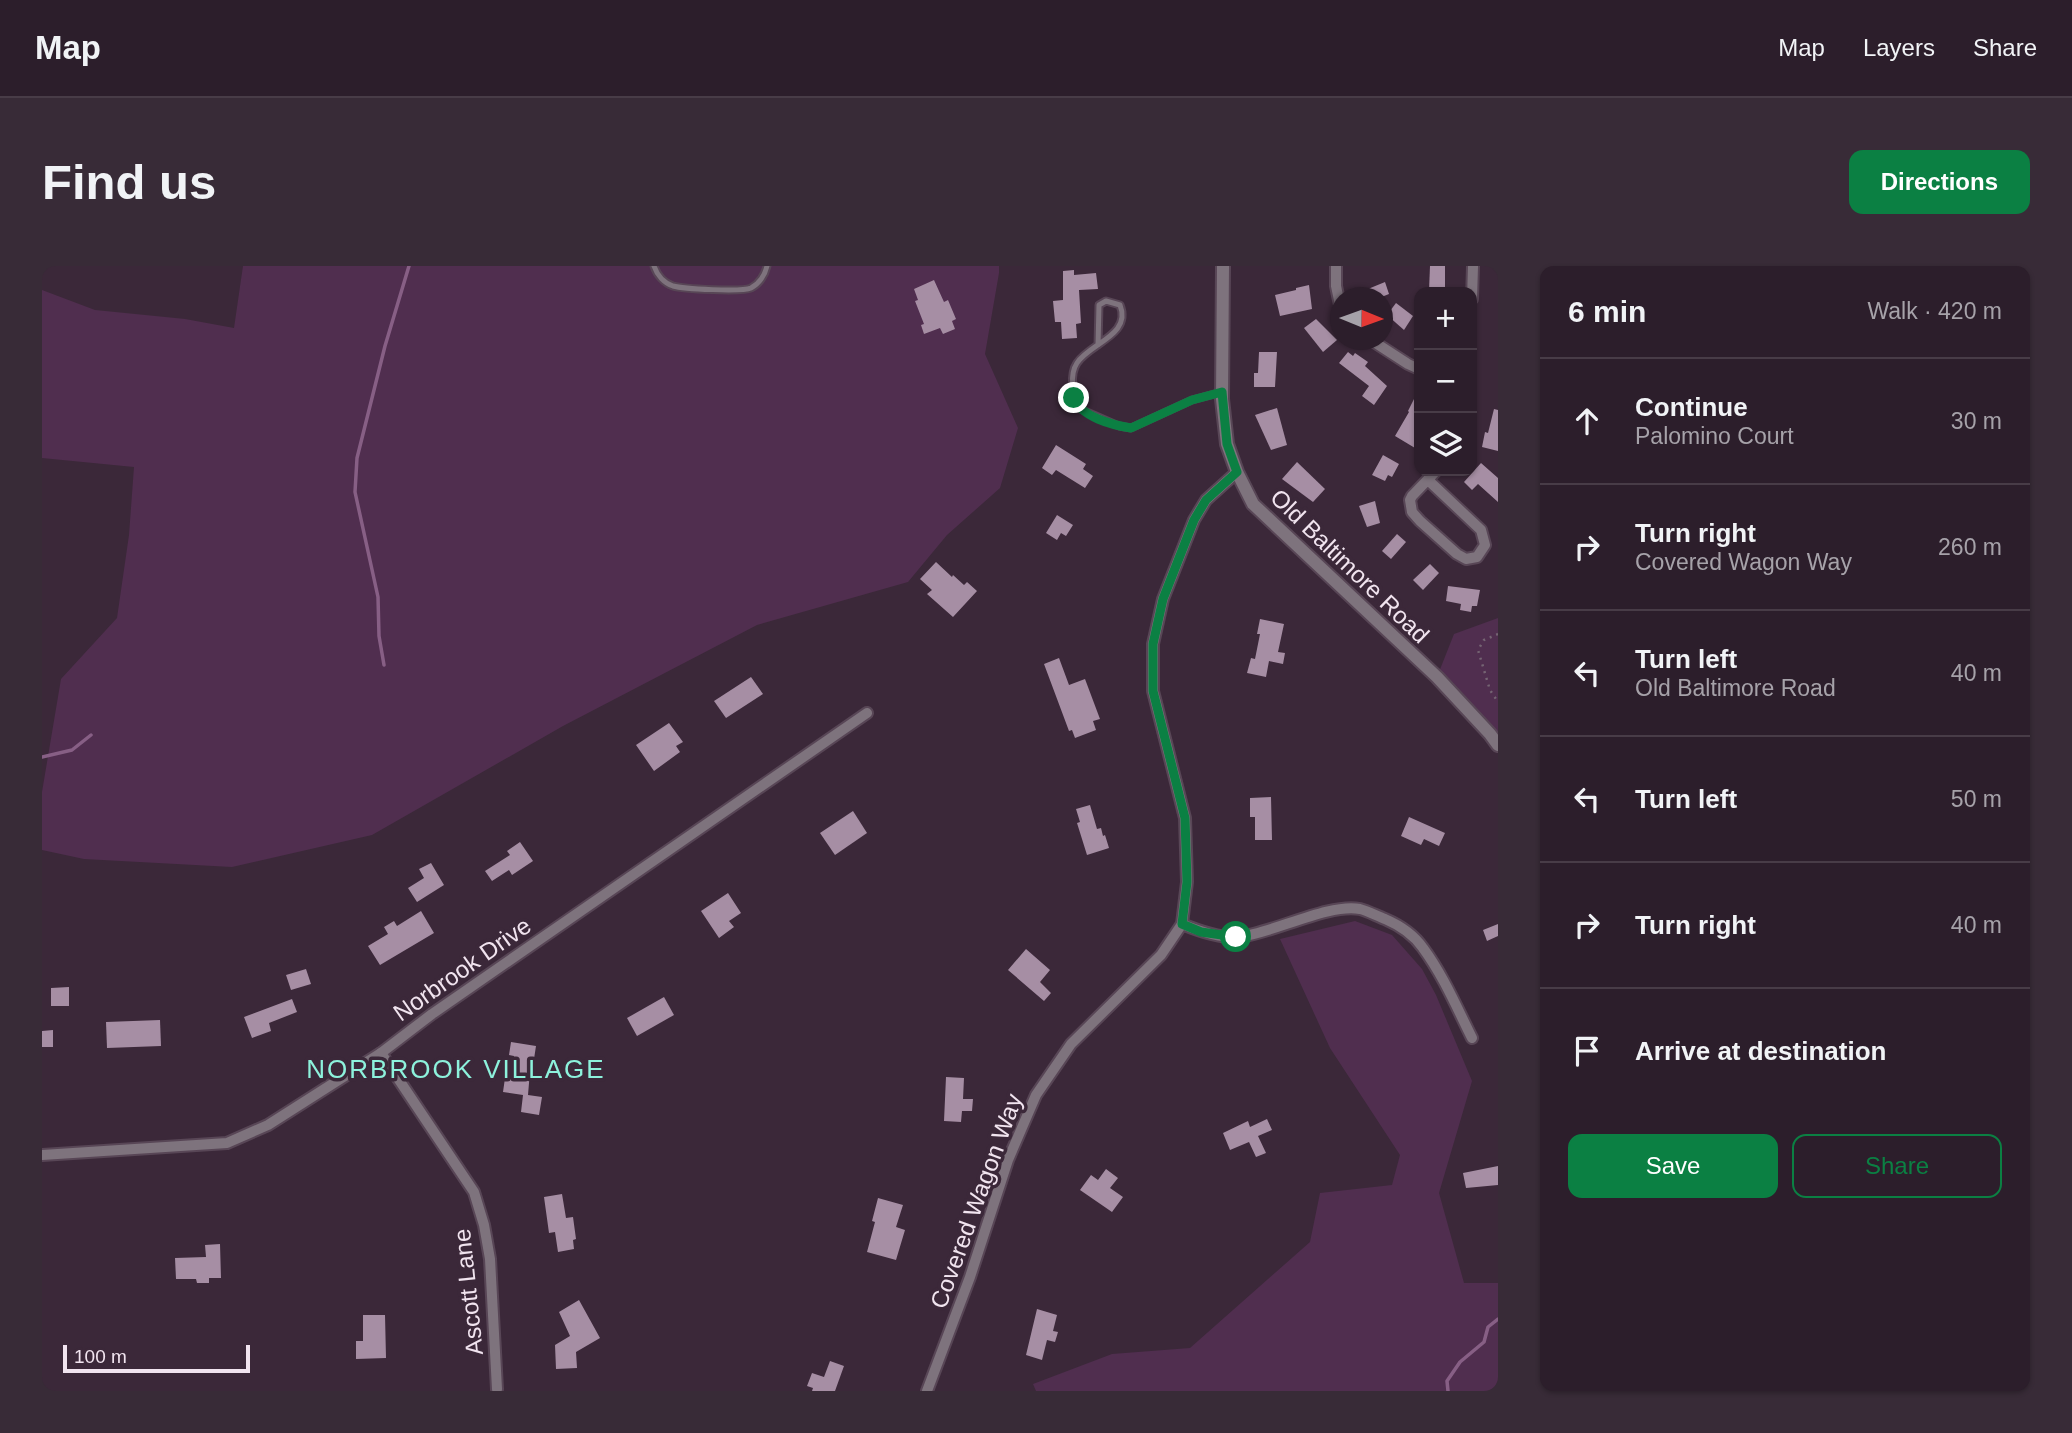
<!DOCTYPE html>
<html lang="en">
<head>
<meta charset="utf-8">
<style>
  body { margin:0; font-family:Helvetica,sans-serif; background:#382b37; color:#f1f3f6 }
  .controls { position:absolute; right:21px; top:21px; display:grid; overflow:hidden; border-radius:14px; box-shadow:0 2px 5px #0004 }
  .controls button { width:63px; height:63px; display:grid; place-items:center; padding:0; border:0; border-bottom:2px solid #483c47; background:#2c1e2b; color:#f1f3f6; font:35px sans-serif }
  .compass { position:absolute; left:1288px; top:21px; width:63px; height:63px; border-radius:50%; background:#2c1e2b; box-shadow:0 2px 5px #0004; rotate:91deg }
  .scale { position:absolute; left:21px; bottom:18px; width:187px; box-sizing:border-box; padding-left:7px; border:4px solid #f1e4ef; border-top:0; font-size:19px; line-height:24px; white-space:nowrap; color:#f1e4ef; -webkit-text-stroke:5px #3b2839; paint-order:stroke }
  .stop { position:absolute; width:21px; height:21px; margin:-16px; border:5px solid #0b8043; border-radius:50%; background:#fff }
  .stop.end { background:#0b8043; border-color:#fff; box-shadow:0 2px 7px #0008 }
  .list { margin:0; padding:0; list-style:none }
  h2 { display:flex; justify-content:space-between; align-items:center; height:91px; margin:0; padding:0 28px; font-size:30px }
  h2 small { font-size:23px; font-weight:400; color:#a6a2a9 }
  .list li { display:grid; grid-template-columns:46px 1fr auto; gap:21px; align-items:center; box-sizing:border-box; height:126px; padding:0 28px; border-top:2px solid #483c47 }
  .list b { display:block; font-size:26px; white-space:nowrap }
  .list p { margin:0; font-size:23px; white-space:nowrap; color:#a6a2a9 }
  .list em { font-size:23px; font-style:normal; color:#a6a2a9 }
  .actions { display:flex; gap:14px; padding:21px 28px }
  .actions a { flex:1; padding:16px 0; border:2px solid #0b8043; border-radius:14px; text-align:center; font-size:24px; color:#0b8043 }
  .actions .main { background:#0b8043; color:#fff }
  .icon { flex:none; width:38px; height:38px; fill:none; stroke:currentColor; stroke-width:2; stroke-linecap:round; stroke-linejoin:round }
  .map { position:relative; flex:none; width:1456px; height:1125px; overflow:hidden; border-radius:14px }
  header { display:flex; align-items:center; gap:42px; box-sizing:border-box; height:98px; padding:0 35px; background:#2c1e2b; border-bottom:2px solid #483c47 }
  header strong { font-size:33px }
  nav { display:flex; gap:38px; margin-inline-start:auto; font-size:24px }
  .intro { display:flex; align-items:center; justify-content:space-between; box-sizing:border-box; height:168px; padding:0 42px }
  h1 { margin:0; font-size:49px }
  .button { padding:18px 32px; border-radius:14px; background:#0b8043; color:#fff; font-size:24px; font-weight:700 }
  main { display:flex; gap:42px; padding:0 42px }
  aside { flex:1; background:#2c1e2b; border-radius:14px; box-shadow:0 2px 5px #0004 }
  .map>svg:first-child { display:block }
  .green { fill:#502e4f }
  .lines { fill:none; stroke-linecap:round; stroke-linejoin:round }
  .stream { stroke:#875f85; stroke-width:3.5 }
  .building { fill:#a68ea4 }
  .service-casing { stroke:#584656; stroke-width:9 }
  .minor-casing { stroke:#584656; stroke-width:14 }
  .tertiary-casing { stroke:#584656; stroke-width:16 }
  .path { stroke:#756473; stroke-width:2.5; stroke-dasharray:2 5; stroke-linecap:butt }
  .service { stroke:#7e737d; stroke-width:5 }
  .minor { stroke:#7e737d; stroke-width:10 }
  .tertiary { stroke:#7e737d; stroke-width:12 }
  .route { stroke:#0b8043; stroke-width:9 }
  .labels { text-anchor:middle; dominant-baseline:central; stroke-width:7; stroke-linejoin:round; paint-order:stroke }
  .street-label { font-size:24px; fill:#f1e4ef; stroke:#3b2839 }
  .neighbourhood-label { font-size:26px; letter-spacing:2px; fill:#8df2dc; stroke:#3b2839 }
</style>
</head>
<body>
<header>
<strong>Map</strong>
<nav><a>Map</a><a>Layers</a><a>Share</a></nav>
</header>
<div class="intro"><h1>Find us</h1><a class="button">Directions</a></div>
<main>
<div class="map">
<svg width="1456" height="1125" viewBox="0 0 1456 1125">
  <rect width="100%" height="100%" fill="#3b2839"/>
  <g class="green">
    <polygon points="201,0 957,0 957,7 943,88 976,162 958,222 905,269 866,316 715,359 521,460 330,569 190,601 42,593 0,584 0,526 19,413 75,352 87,269 92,201 0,192 0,24 53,44 143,53 192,62"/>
    <polygon points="1456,352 1456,479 1395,411 1412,368"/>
    <polygon points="1313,655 1350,669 1380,703 1394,729 1430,815 1397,927 1422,1017 1456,1017 1456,1125 994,1125 991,1118 1070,1088 1148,1082 1268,976 1278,927 1350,919 1358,889 1288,782 1238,673"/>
  </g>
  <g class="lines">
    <g class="stream">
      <polyline points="342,399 337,370 336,331 313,226 315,192 343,80 367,0"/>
      <polyline points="0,491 30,484 49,469"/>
      <polyline points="1406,1125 1405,1115 1418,1096 1442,1076 1446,1061 1456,1053"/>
    </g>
  </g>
  <g class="building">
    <polygon points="1388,0 1403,0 1403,25 1387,25"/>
    <polygon points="1032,4 1032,9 1054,7 1056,23 1037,24 1039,57 1034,58 1035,72 1020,73 1019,56 1013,56 1011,35 1021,34 1021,5"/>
    <polygon points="892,14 902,36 906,34 914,53 910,55 913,63 901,68 898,62 882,68 879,59 882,58 873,35 876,34 872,23"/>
    <polygon points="1343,16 1347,28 1337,32 1304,32"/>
    <polygon points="1267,19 1270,43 1238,50 1233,29 1254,24 1254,22"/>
    <polygon points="1354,37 1371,50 1362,64 1345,49"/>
    <polygon points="1274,53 1295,74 1281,86 1262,62"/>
    <polygon points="1217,86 1235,86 1233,121 1212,121 1212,107 1216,107"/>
    <polygon points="1306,86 1311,90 1313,87 1326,96 1323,100 1345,120 1332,139 1320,130 1327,120 1297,97"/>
    <polygon points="1377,123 1377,175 1373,182 1353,170 1367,146 1366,145"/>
    <polygon points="1235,142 1245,179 1229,184 1213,149"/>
    <polygon points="1452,143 1456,144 1456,185 1440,181 1443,166 1446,167"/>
    <polygon points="1014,179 1044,198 1041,203 1051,210 1043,222 1014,204 1010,209 1000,202"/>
    <polygon points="1341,189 1357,198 1350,211 1346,209 1343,215 1330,209"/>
    <polygon points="1255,196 1283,223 1271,236 1240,213"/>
    <polygon points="1439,197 1456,212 1456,236 1436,218 1430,224 1422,216"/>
    <polygon points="1333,235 1338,257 1325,261 1317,240"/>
    <polygon points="1015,249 1031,259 1024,270 1019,267 1015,274 1004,267"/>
    <polygon points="1355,268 1364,276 1349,293 1340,285"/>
    <polygon points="894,296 910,311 911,309 922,319 925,316 935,325 911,351 885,328 890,324 878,313"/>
    <polygon points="1388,298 1397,307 1381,324 1371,314"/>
    <polygon points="1406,320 1438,324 1435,340 1430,340 1429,346 1418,344 1419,338 1404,335"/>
    <polygon points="1218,353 1242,358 1236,386 1243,387 1241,398 1227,395 1224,411 1205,407 1209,392 1213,393 1218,368 1215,368"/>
    <polygon points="1017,392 1027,419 1043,413 1058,453 1051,455 1054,464 1033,472 1030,464 1027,465 1002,398"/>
    <polygon points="709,411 721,428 684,452 672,435"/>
    <polygon points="627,457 641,476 634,480 638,486 612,505 594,479"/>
    <polygon points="1229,531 1230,574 1213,574 1213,551 1208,551 1208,532"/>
    <polygon points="1048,539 1055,563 1059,562 1061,570 1063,569 1067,582 1045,589 1035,557 1038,556 1034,543"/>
    <polygon points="811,545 825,567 793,589 778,567"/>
    <polygon points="1367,551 1403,567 1397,580 1382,573 1379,579 1359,570"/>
    <polygon points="478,576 491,595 470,609 467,604 450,615 443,605 468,589 465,585"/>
    <polygon points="389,597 402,619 375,636 366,622 382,612 377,603"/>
    <polygon points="686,627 699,647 687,655 692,661 677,672 659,645"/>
    <polygon points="379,645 392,667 338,699 326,680 346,668 342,661 352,655 355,660"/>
    <polygon points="1456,658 1456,670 1445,675 1441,664"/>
    <polygon points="984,683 1008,704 998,716 1009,727 1002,735 966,704"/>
    <polygon points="264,703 269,718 249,724 244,709"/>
    <polygon points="27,721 27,740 9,740 9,722"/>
    <polygon points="622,731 632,749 595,770 585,752"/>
    <polygon points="250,733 255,746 227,757 229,765 210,772 202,751"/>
    <polygon points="118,754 119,780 65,782 64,756"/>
    <polygon points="11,764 11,781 0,781 0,765"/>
    <polygon points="469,776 494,780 492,793 489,793 486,829 500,831 497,849 479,846 481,829 461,826 463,812 469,813 472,790 467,789"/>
    <polygon points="904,811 922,812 921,833 931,833 930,845 920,845 919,856 902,855"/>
    <polygon points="1225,853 1230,864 1216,870 1224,887 1214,891 1207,876 1188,884 1181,867 1206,855 1208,861"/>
    <polygon points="1456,900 1456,919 1424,922 1421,907"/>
    <polygon points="1064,903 1076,912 1068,922 1081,931 1070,946 1038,924 1049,909 1056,914"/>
    <polygon points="520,928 524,952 531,951 534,973 531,974 532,983 516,986 513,966 507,967 502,931"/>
    <polygon points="836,932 861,939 854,961 863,964 854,994 825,986 833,956 830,955"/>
    <polygon points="178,978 179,1012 167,1012 167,1017 155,1017 154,1013 134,1013 133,992 164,991 163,979"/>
    <polygon points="537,1034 558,1072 534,1086 535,1102 514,1103 513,1079 528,1070 517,1046"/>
    <polygon points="995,1043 1015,1049 1011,1065 1016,1066 1013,1076 1005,1074 1000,1094 984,1089"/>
    <polygon points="321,1049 343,1049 344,1092 314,1093 314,1075 321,1075"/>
    <polygon points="788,1095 802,1100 793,1125 770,1125 771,1122 765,1120 770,1107 782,1111"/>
  </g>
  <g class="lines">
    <defs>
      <g id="service">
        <path d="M612 0C615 9 622 17 631 20 641 23 700 26 709 22 717 18 723 9 725 0"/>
        <path d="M1056 79 1057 39 1064 35 1078 39C1090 69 1048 77 1035 97 1027 109 1031 129 1036 142L1077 160 1089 162 1150 134 1180 126"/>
      </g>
      <g id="minor">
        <polyline points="1294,0 1294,20 1298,39"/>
        <polyline points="1430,33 1431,0"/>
        <polyline points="1329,74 1366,98 1377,103"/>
        <polyline points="1386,214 1439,264 1443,279 1435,291 1424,293 1415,288 1378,255 1370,246 1368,234 1370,230 1394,205"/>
        <path d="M1140 658C1157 665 1179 673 1197 671 1231 667 1287 637 1318 643 1326 645 1335 650 1343 653 1357 659 1372 669 1381 682 1401 709 1415 742 1430 772"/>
        <polyline points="339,787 432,926 442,959 448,993 455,1123"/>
        <polyline points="0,889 185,877 226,859 339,787 390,748 825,447"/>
        <polyline points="885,1125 928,1011 966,894 994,829 1029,778 1119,689 1140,658 1145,616 1143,552 1111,425 1111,378 1121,333 1152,254 1164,234 1195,206"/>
      </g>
      <polyline id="tertiary" points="1181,0 1180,133 1185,178 1195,206 1211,238 1395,411 1448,468 1456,479"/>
    </defs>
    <use href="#service" class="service-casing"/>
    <use href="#minor" class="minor-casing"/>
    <use href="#tertiary" class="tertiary-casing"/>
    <polyline class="path" points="1456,368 1442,374 1436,384 1448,424 1456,436"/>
    <use href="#service" class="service"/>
    <use href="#minor" class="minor"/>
    <use href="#tertiary" class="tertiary"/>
  </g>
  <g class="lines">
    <path class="route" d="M1032 132C1039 151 1070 159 1089 162L1150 134 1180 126 1185 178 1195 206 1164 234 1152 254 1121 333 1111 378V425L1143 552 1145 616 1140 658 1159 666 1194 671"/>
  </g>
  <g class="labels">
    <g class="street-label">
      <text transform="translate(1308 300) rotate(44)">Old Baltimore Road</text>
      <text transform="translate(420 703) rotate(-35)">Norbrook Drive</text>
      <text transform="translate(934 935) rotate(-70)">Covered Wagon Way</text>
      <text transform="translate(426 1026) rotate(-96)">Ascott Lane</text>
    </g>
    <g class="neighbourhood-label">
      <text x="414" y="803">NORBROOK VILLAGE</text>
    </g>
  </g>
</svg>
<div class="controls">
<button>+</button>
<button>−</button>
<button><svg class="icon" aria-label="layers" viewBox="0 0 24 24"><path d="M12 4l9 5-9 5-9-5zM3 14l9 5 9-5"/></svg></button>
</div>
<svg class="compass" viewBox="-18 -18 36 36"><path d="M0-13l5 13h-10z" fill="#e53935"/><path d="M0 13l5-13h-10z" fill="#a6a2a9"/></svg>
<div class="scale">100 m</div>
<div class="stop" style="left:1194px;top:671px"></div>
<div class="stop end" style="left:1032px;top:132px"></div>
</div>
<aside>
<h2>6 min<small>Walk · 420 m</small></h2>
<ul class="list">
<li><svg class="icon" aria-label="ahead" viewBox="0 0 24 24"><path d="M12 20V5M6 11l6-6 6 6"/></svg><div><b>Continue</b><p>Palomino Court</p></div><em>30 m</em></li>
<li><svg class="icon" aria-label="right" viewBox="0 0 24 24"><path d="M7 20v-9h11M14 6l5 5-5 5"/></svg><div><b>Turn right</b><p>Covered Wagon Way</p></div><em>260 m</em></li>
<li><svg class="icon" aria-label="left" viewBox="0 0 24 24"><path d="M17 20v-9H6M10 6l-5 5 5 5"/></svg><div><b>Turn left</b><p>Old Baltimore Road</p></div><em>40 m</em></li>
<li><svg class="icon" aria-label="left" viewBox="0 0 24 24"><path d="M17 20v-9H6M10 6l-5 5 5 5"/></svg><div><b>Turn left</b></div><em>50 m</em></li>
<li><svg class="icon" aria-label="right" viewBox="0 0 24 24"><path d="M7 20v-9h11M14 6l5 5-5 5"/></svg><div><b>Turn right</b></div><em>40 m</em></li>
<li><svg class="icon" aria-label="arrive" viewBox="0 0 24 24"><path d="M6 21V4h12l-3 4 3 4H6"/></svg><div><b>Arrive at destination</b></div></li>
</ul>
<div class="actions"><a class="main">Save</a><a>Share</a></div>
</aside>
</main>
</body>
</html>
